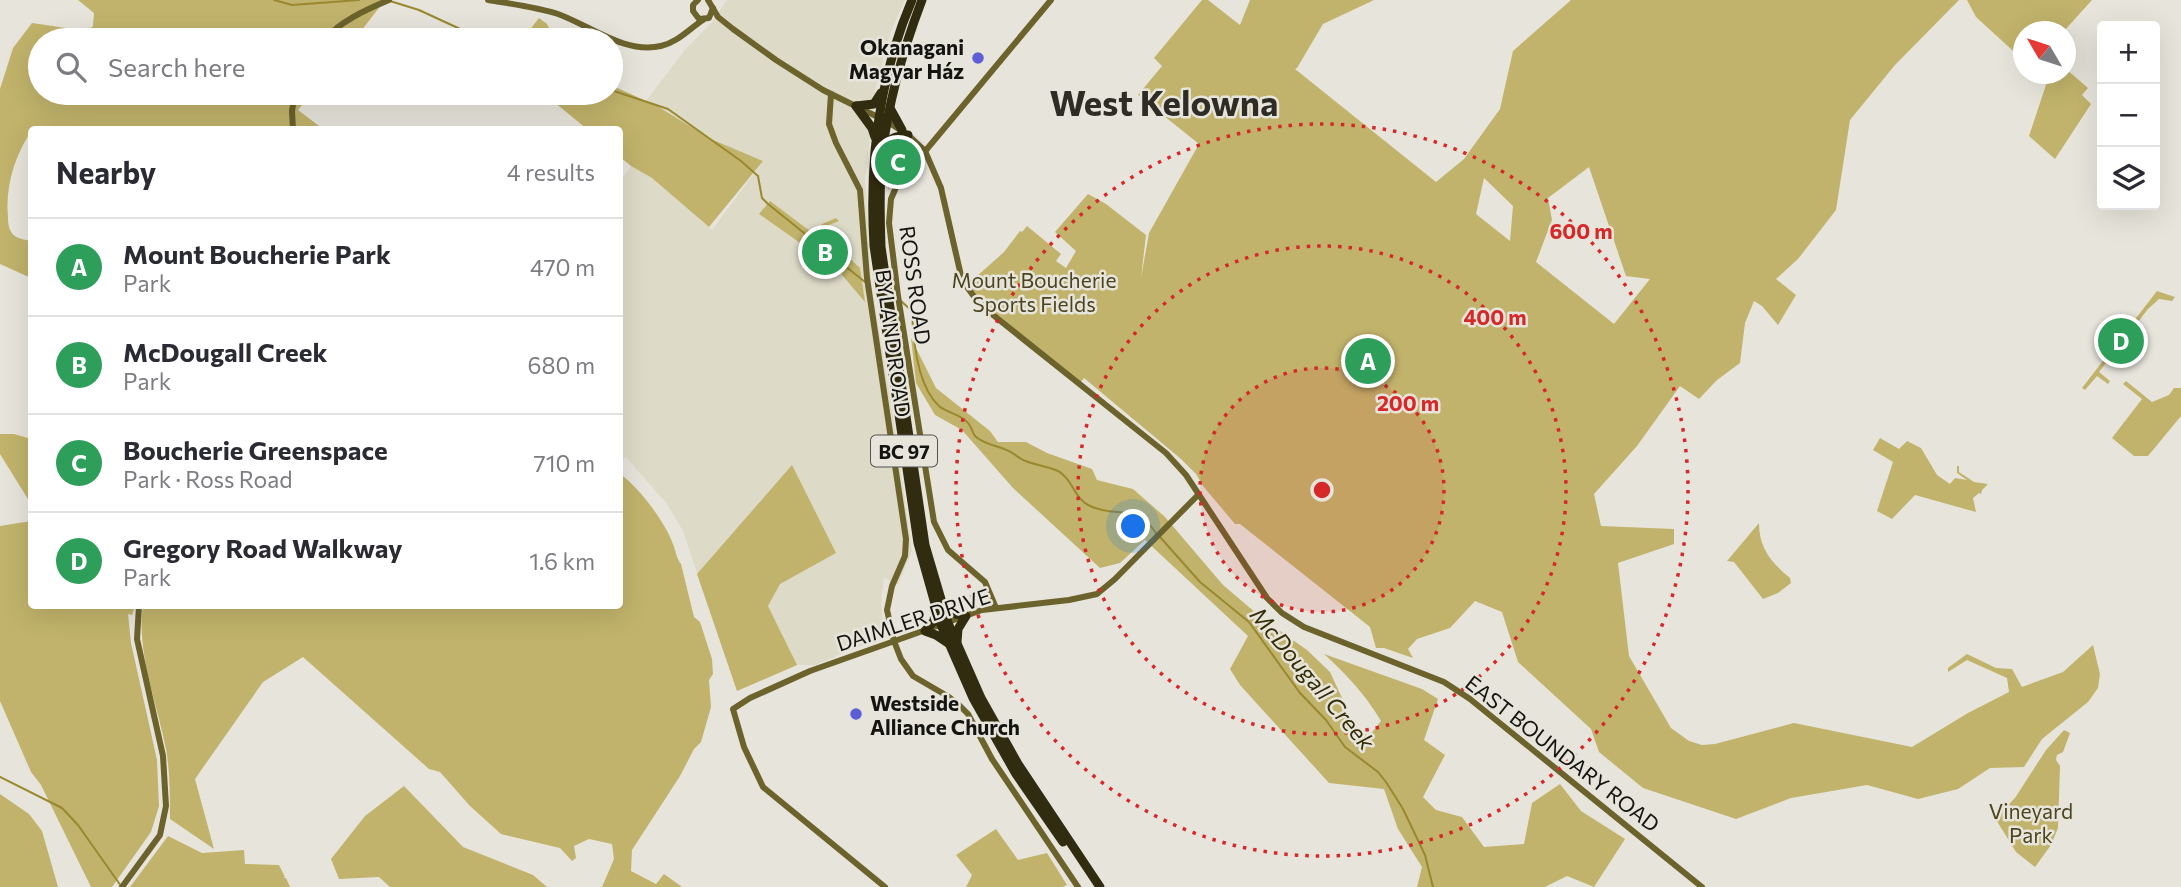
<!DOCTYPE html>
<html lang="en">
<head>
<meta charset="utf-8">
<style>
  body { margin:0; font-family:Commissioner,sans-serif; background:#f2f2f3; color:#2b2b33 }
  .controls { position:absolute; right:21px; top:21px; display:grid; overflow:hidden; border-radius:7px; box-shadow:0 7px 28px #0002 }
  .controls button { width:63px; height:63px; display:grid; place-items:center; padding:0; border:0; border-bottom:2px solid #e1e1e2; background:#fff; color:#2b2b33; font:35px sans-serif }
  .compass { position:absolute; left:2013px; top:21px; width:63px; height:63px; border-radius:50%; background:#fff; box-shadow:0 7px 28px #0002; rotate:309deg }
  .you { position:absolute; left:1134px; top:527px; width:24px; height:24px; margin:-18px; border:5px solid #fff; border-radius:50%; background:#1a73e8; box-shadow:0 0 0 10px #1a73e833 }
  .badge { display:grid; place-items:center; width:46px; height:46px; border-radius:50%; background:#2563eb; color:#fff; font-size:23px; font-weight:700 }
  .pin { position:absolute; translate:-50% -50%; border:4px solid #fff; box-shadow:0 2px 7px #0006 }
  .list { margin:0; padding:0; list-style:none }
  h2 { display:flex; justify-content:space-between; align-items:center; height:91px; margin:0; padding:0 28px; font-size:30px }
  h2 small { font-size:23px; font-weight:400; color:#7c7c81 }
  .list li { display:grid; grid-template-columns:46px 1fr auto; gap:21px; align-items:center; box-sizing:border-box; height:98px; padding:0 28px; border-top:2px solid #e1e1e2 }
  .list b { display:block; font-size:26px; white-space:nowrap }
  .list p { margin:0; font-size:23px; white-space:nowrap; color:#7c7c81 }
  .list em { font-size:23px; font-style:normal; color:#7c7c81 }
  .icon { flex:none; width:38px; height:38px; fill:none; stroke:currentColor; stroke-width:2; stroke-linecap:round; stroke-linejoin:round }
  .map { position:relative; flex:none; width:2181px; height:887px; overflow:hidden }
  .search { position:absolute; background:#fff; box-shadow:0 7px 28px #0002; left:28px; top:28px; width:595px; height:77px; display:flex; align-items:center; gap:18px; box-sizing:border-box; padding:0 24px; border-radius:38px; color:#7c7c81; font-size:26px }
  .panel { position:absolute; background:#fff; box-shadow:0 7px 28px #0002; left:28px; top:126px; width:595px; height:483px; border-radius:7px }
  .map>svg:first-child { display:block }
  .built { fill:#dddac8 }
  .green { fill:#c1b36b; fill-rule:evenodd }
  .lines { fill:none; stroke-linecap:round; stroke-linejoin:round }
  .stream { stroke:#99882e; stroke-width:2 }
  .secondary { stroke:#6c622c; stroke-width:6 }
  .highway { stroke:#312c10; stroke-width:9 }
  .ring { fill:none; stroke:#d62828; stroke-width:3.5; stroke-dasharray:3.5 7 }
  .poi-dot { fill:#5d5ed6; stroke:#e7e5db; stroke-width:2.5 }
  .labels { text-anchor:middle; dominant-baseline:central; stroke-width:5; stroke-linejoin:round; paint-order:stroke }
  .shield { fill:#e7e5db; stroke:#53534d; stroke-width:2 }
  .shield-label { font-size:19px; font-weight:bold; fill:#141410 }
  .poi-label { font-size:21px; font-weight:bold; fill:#141410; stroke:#e7e5db; text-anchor:end }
  .park-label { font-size:21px; fill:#4b441f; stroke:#e7e5db }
  .street-label { font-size:21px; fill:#141410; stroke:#e7e5db }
  .water-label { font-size:23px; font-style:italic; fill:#332c05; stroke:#e7e5db }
  .town-label { font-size:35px; font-weight:bold; fill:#2e2c24; stroke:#e7e5db }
  .centre { fill:#d62828; stroke:#e7e5db; stroke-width:3.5 }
  .ring-label { font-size:21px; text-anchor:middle; font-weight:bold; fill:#d62828; stroke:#e7e5db; stroke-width:5; stroke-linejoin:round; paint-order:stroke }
</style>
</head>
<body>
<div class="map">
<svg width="2181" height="887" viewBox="0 0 2181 887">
  <rect width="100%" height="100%" fill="#e7e5db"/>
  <polygon class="built" points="727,0 905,0 891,31 876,87 865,180 871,283 891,402 912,551 898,585 884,578 881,604 884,632 880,638 815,665 797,665 737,691 683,531 667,504 626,457 620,461 620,182 631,166 652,178 712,230 763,161 711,139 646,101 684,51 712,22"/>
  <g class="green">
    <path d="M78 0H385L354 40H40V93H312L298 110 323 129 32 130C15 155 5 186 8 217 8 225 9 232 16 237 20 239 27 240 31 241V278L0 264V89L13 48 32 23 87 31 93 26 94 13Z"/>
    <path d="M1202 0H1208L1240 25 1250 0H1374L1323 24 1297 68 1295 69 1436 182 1464 159 1500 109 1513 51 1571 0H1959L1895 65 1850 120 1836 210 1798 259 1776 279 1796 295 1778 325 1762 306 1754 301 1745 323 1740 363 1717 380 1699 399 1680 386 1637 446 1594 494 1601 526 1674 529V544L1618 563 1629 656 1671 728 1689 741 1702 745 1715 744 1794 723 1912 747 1968 713 2009 692 2007 678 1967 660 1948 672V668L1967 654 1996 668 2012 669 2022 687 2063 672 2093 645 2100 674 2098 688 2088 702 2042 739 2024 767 1990 768 1958 789 1918 799 1867 785 1791 798 1736 819 1643 788 1599 752 1591 729 1518 662 1502 612 1475 601 1450 628 1417 639 1408 649 1413 658 1384 648H1376L1370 627 1240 524H1235L1203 486 1196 474 1181 459 1084 378 1078 386 992 317 967 285 1004 252 1020 231 1022 232 1027 226 1061 254 1056 261 1066 268 1076 251 1055 232 1088 194 1106 204 1146 235 1141 278 1149 233 1199 144 1138 95 1162 66 1154 58ZM1589 167 1626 276 1650 279 1614 324 1536 262 1552 220 1548 198ZM1484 178 1513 206 1510 241 1476 214Z"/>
    <polygon points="1967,0 2092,0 2064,31 2024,32 2023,60 1976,17"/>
    <polygon points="539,18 547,24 555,40 522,40"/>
    <polygon points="2066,69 2088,88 2082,95 2091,104 2055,159 2029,136 2047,82 2038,74 2066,74"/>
    <polygon points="611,85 657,106 711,139 763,161 709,227 652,178 631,166 620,157 620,130 587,129 543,93 611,93"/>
    <polygon points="899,142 910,150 911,157 895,176 888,190 892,148 894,144"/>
    <polygon points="770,201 814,234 822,224 836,218 839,221 824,227 817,237 848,257 860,268 865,302 837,269 759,214"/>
    <polygon points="2157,291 2175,297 2172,301 2159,299 2148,309 2099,372 2110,381 2108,384 2097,376 2085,390 2082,388"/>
    <path d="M911 338 936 388 990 431 998 442H1026L1047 453 1092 469 1097 480 1133 489 1165 517 1223 585 1263 619 1307 650 1330 672 1342 698 1349 723 1359 733 1370 735 1381 721C1366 695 1346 674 1324 654L1422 689 1438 699 1424 740 1445 755 1423 797 1436 810 1462 817 1484 847 1524 844 1532 803 1560 784 1581 811 1625 839 1594 887 1567 876 1545 887H1417L1422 867 1398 829 1384 789 1329 783 1240 685 1230 669 1248 636 1145 540 1120 563 1100 568 1013 488 962 430 935 415 916 383Z"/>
    <polygon points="2126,381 2152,402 2169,395 2174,388 2181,388 2181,416 2148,456 2134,456 2112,438 2142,399 2123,384"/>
    <polygon points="0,434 14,434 31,439 31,504 0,454"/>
    <polygon points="1880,438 1899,449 1907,441 1921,448 1937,475 1950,484 1955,478 1967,480 1957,473 1957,466 1959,466 1959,472 1974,482 1988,484 1982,490 1981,494 1979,493 1973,498 1976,512 1915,495 1892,519 1877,511 1893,462 1873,450"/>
    <polygon points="792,465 836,553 780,584 768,606 797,665 737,691 697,574"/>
    <path d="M620 474C639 487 665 522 673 544 676 551 676 558 681 564L694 617 700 622 712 659 713 674 709 680 711 707 701 742 694 749 680 776 632 850 631 871 656 884 664 874 682 887H602L614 859 612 844 589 839 574 846 576 858 572 861 560 848 501 834 470 806 440 772 429 769 303 657 263 682 195 779 214 849 170 819C170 795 170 772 166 749 157 703 136 651 143 606H620Z"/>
    <polygon points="31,521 32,606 135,606 132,615 128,614 131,643 157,760 159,806 151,832 112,887 91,887 41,785 31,772 0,701 0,526"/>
    <path d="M1759 523C1759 549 1772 563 1790 578L1791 583 1778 593 1763 599 1734 562 1727 561Z"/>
    <polygon points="2064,730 2070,733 2063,752 2057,755 2056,760 2060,766 2058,828 2051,845 2035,867 2016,852 1995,818 2015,798 2046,750"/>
    <polygon points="404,786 463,847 533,875 547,887 390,887 379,877 339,879 331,859 365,816"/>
    <polygon points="0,794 29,814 42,831 58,887 0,887"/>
    <polygon points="996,829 1018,860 1047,853 1067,885 1062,887 966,887 972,875 956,855"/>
    <polygon points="168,836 202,853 244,850 245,864 279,865 285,877 283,878 286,878 290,887 130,887"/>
  </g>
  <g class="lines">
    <g class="stream">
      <polyline points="274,0 292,5 359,0"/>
      <polyline points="390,1 419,10 484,40"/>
      <polyline points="611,90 668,109 741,161 758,176 762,198 768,204 865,282"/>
      <path d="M901 301 912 311C913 339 917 386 939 406 947 413 960 414 967 422 971 425 972 432 975 436 983 444 995 445 1004 449 1011 451 1016 456 1023 460 1034 465 1047 466 1058 471 1073 479 1074 499 1090 506 1118 519 1135 502 1156 533"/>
      <polyline points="1160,537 1200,582 1249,622 1300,693 1326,720 1345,747 1378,772 1386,782 1403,809 1425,855 1433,887"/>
      <polyline points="0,777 62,808 78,825 121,886"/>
    </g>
    <g class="secondary">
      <path d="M488 0C511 4 536 7 558 14 591 26 624 54 661 46 678 42 689 29 703 20"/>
      <polyline points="698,0 693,5 693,11 699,19 709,18 713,8"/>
      <polyline points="708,0 718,17 733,29 776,60 823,90 888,122 908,135 925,151 941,188 962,280 975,298 993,315 1166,453 1186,475 1267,598 1282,613 1304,627 1444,682 1470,699 1702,887"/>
      <path d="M324 40C341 21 365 10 389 0"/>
      <polyline points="831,94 829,124 836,143 860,190 867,278 906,539 905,556 892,586 887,610 894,641 901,659 913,676 949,697 959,705 968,714 992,759 1078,887"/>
      <polyline points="293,130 292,111 295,93"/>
      <polyline points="996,608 985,582 948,550 934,522 898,296 889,223 891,199 897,185 1051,0"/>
      <polyline points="122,887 160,835 166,806 163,756 137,639 139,606"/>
      <polyline points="885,887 763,787 744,747 733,709 750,698 810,671 982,610 1069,600 1097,594 1115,579 1198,495"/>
    </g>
    <g class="highway">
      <path d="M912 0C879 77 869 163 874 246L918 543 941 625 973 698 1016 774 1063 842"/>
      <path d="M922 0C903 50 888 102 882 156 879 186 880 217 881 247L925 545 948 623 981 698 1018 764 1100 887"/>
      <polyline points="856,106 874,104 881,93"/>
      <polyline points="856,106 872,128 875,137"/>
      <polyline points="891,110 902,130"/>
      <path d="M885 146C892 137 897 136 908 135"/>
      <polyline points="944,608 956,614 966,616 958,629 957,642"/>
      <polyline points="935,612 934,621 925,631 936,635 948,643"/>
    </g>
  </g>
  <circle cx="1322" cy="490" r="122" fill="#d62828" fill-opacity=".12"/>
  <g class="ring">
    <circle cx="1322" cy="490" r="122"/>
    <circle cx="1322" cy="490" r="244"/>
    <circle cx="1322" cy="490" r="366"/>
  </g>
  <g class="poi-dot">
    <circle cx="978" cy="58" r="7"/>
    <circle cx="856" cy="714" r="7"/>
  </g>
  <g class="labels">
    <rect class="shield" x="871" y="435.5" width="66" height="31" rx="5"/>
    <g class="shield-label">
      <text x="904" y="451">BC 97</text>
    </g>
    <g class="poi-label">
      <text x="964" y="46">Okanagani<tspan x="964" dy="24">Magyar Ház</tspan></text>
      <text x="870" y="702" text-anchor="start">Westside<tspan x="870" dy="24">Alliance Church</tspan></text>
    </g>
    <g class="park-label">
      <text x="1034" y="279">Mount Boucherie<tspan x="1034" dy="24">Sports Fields</tspan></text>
      <text x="2031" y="810">Vineyard<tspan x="2031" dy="24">Park</tspan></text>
    </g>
    <g class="street-label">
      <text transform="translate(916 285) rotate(82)">ROSS ROAD</text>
      <text transform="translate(894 343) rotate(82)">BYLAND ROAD</text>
      <text transform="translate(913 619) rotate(-18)">DAIMLER DRIVE</text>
      <text transform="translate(1563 753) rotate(38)">EAST BOUNDARY ROAD</text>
    </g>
    <g class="water-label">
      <text transform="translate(1313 678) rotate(50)">McDougall Creek</text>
    </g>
    <g class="town-label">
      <text x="1164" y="101">West Kelowna</text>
    </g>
  </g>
  <circle cx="1322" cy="490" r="10" class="centre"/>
  <g class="ring-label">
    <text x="1581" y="239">600 m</text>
    <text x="1495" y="325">400 m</text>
    <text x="1408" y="411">200 m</text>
  </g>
</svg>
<div class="controls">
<button>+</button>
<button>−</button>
<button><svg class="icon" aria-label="layers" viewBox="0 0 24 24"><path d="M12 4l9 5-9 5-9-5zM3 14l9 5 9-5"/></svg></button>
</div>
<svg class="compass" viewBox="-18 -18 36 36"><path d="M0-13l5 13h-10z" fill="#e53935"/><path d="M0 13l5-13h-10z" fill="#7c7c81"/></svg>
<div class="you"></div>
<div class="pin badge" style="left:1368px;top:361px;background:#2e9e5b">A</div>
<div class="pin badge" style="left:825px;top:252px;background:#2e9e5b">B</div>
<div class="pin badge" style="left:898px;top:162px;background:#2e9e5b">C</div>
<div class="pin badge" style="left:2121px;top:341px;background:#2e9e5b">D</div>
<div class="search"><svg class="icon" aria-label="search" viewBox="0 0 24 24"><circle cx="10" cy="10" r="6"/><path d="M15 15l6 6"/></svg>Search here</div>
<section class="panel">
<h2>Nearby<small>4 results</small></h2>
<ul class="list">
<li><span class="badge" style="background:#2e9e5b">A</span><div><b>Mount Boucherie Park</b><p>Park</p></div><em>470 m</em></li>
<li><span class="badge" style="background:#2e9e5b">B</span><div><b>McDougall Creek</b><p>Park</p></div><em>680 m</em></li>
<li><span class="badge" style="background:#2e9e5b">C</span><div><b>Boucherie Greenspace</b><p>Park · Ross Road</p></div><em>710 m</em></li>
<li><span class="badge" style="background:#2e9e5b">D</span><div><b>Gregory Road Walkway</b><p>Park</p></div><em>1.6 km</em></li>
</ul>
</section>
</div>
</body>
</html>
